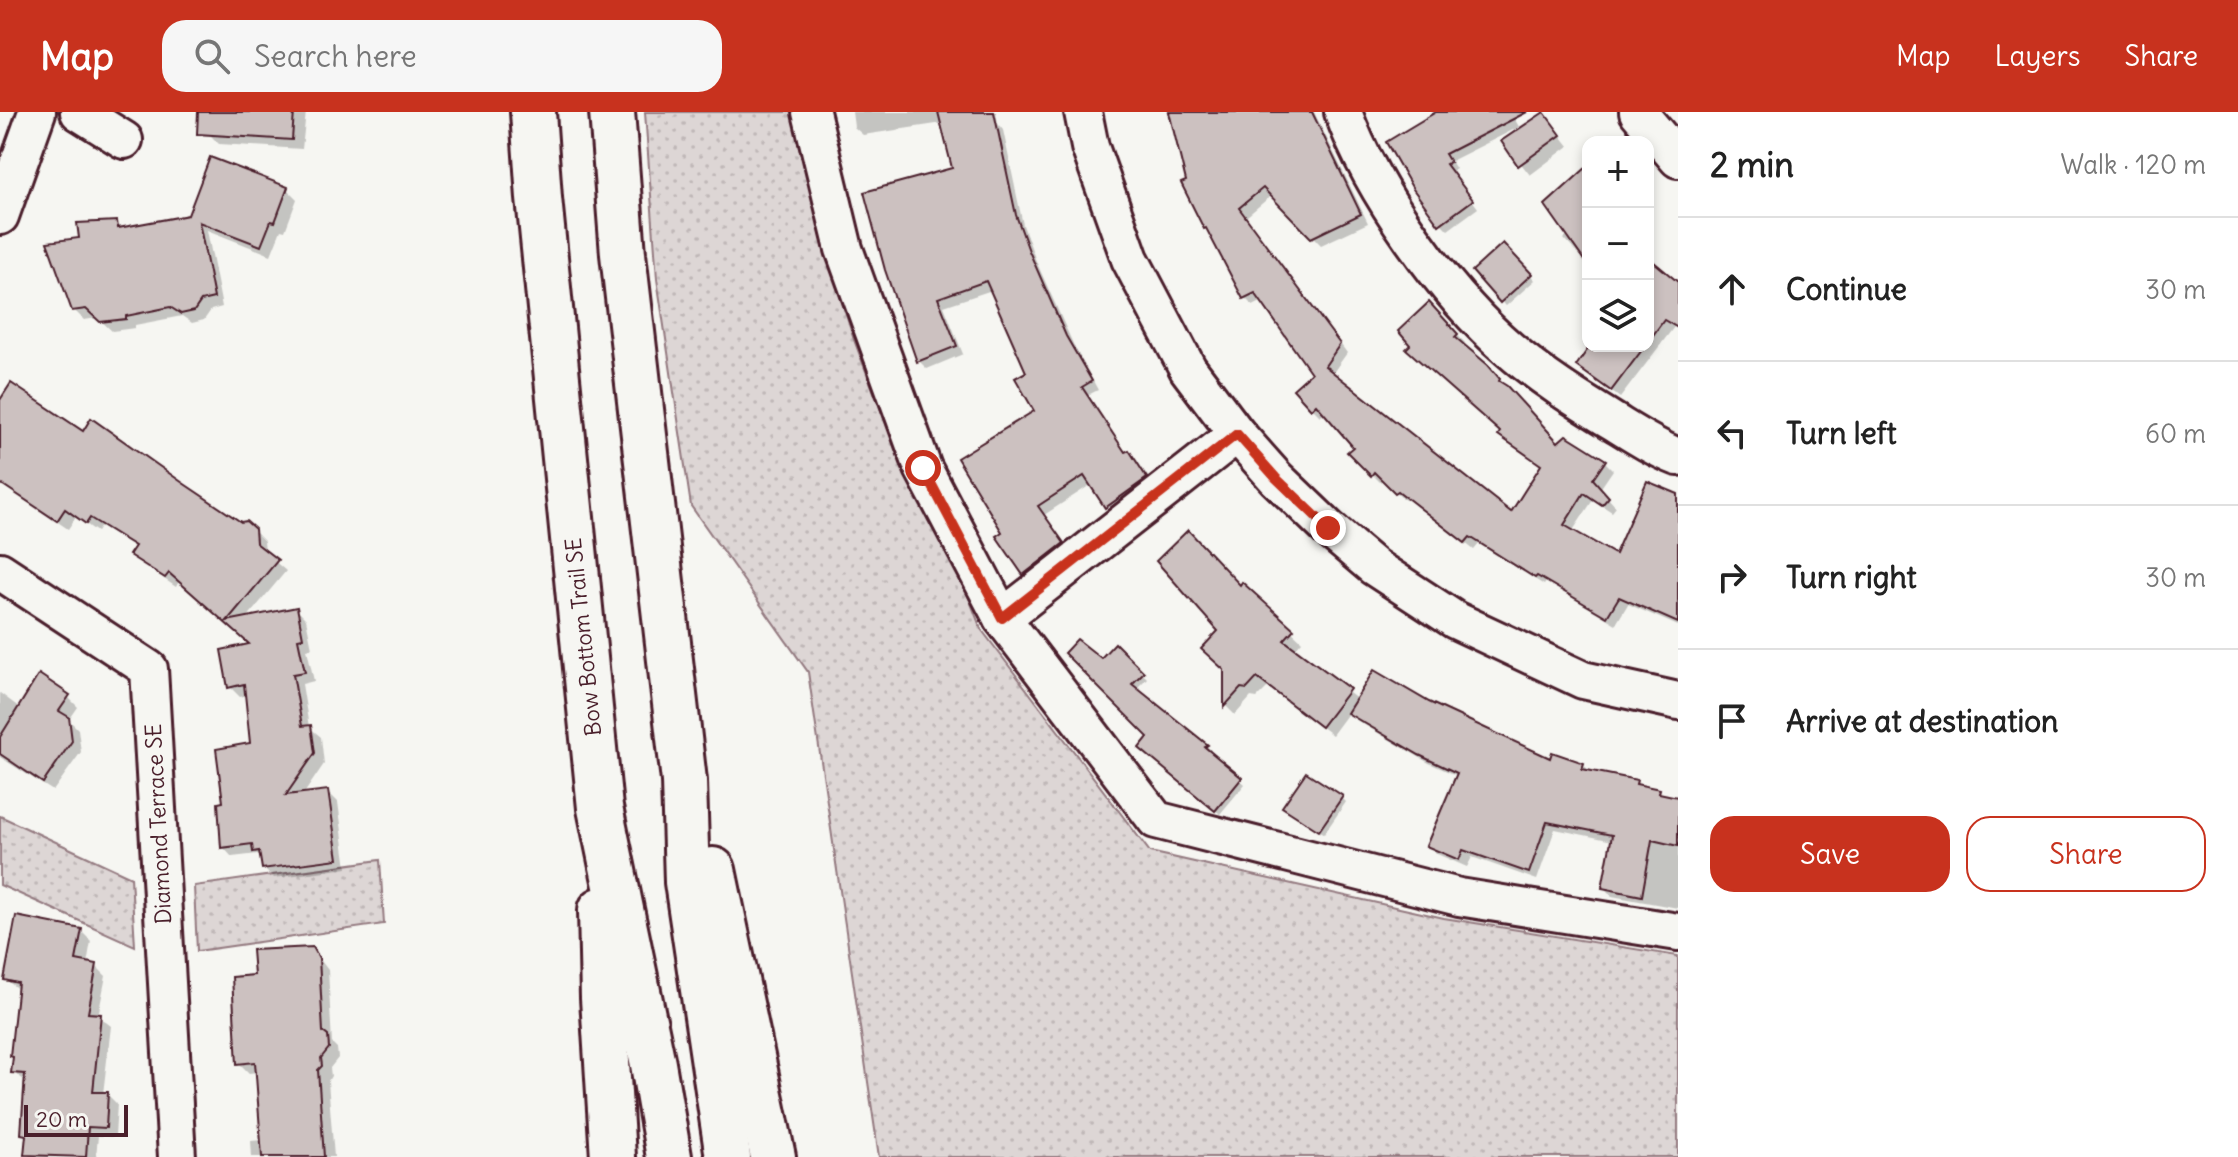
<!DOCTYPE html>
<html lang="en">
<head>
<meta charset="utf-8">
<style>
  body { margin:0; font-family:Delius,sans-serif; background:#f6f6f6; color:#222 }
  .controls { position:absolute; right:24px; top:24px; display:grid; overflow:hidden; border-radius:16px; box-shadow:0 4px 12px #0003 }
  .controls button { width:72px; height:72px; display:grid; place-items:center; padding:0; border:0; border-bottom:2px solid #e0e0e0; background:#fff; color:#222; font:40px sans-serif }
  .scale { position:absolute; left:24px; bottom:20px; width:104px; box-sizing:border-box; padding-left:8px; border:4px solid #4a1f2b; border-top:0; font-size:22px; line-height:28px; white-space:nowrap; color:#4a1f2b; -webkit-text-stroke:6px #f6f6f2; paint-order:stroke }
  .stop { position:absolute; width:24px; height:24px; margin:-18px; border:6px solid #c8321e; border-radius:50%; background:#fff }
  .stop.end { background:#c8321e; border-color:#fff; box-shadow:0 2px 8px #0008 }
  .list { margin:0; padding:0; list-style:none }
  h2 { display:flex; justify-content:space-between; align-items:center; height:104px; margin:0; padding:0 32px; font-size:34px }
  h2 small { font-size:26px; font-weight:400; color:#767676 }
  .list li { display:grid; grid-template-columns:52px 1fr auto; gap:24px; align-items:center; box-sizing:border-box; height:144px; padding:0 32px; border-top:2px solid #e0e0e0 }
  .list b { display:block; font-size:30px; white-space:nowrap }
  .list em { font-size:26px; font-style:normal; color:#767676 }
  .actions { display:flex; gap:16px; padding:24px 32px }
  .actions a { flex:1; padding:18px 0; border:2px solid #c8321e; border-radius:24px; text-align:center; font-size:28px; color:#c8321e }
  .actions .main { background:#c8321e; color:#fff }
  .icon { flex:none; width:44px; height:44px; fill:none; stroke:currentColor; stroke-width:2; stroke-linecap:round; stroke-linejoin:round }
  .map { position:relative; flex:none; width:1678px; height:1045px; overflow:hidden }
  header { display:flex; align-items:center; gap:48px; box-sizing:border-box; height:112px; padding:0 40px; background:#c8321e; color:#fff }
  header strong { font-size:38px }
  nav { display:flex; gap:44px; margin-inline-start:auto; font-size:28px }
  .search { width:560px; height:72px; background:#f6f6f6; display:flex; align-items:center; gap:20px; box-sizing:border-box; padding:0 28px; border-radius:24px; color:#767676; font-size:30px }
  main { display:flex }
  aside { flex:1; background:#fff }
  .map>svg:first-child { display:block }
  .park { fill:url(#park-dots); stroke:#947a80; stroke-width:2 }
  .shadow { fill:#0003 }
  .building { fill:#ccc1c0; stroke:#4a1f2b; stroke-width:2 }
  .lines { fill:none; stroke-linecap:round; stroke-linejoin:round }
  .minor-casing { stroke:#4a1f2b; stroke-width:42 }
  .highway-casing { stroke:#4a1f2b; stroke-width:50 }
  .minor { stroke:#f6f6f2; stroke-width:36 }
  .highway { stroke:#f6f6f2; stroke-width:44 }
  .route { stroke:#c8321e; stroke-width:10 }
  .labels { text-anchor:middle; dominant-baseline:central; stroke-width:6; stroke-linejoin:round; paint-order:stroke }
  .street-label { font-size:22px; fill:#4a1f2b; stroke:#f6f6f2 }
</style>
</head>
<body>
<header>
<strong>Map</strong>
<div class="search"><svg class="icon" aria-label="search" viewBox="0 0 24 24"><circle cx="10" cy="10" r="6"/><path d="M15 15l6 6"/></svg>Search here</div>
<nav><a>Map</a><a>Layers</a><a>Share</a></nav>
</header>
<main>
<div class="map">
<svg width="1678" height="1045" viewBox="0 0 1678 1045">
  <defs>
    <pattern id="park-dots" width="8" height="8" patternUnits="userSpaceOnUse" patternTransform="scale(2)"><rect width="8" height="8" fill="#ddd6d5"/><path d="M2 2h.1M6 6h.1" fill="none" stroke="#bfb7b7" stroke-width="1.8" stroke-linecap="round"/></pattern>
  </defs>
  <rect width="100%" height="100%" fill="#f6f6f2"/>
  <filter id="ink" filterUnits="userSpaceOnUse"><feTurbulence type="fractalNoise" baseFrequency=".0125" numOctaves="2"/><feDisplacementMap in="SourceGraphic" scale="16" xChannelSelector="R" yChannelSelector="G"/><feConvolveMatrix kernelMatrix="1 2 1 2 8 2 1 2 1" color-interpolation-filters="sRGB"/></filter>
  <g filter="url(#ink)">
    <g class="park">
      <polygon points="645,0 795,0 820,121 854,228 895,335 967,481 981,517 1150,740 1444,806 1678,844 1678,1045 879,1045 808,560 691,394 657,167"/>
      <polygon points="0,704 131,765 135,834 0,773"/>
      <polygon points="380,748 384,812 197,839 194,774"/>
    </g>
    <g class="shadow">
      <polygon points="210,0 306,0 302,37 219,32 209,22"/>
      <polygon points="852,0 996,0 998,12 1003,18 1023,113 1036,149 1074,234 1098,278 1088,283 1126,341 1129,340 1137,348 1154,374 1115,402 1092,372 1044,403 1070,440 1033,469 1025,461 1004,421 1037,300 1029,261 992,178 944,194 963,242 927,257 919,249 954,58 943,11 863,23 854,15"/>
      <polygon points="1171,0 1314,0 1368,111 1321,133 1272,83 1246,105 1347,241 1332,262 1512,403 1543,354 1501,323 1502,320 1429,193 1465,231 1462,234 1486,255 1558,332 1605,350 1613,358 1600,377 1616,395 1612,400 1593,388 1572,420 1616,445 1678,383 1678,514 1628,492 1616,512 1546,470 1544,473 1479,432 1474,438 1407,385 1405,388 1383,367 1380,370 1350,340 1356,335 1325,299 1320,304 1312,296 1314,261 1263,189 1253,194 1245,186 1188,70"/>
      <polygon points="1440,0 1511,0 1519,15 1451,49 1456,57 1451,60 1478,96 1448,118 1441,111"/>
      <polygon points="1544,2 1569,34 1530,63 1504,30"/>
      <polygon points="1588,66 1588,153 1564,127 1569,123"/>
      <polygon points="287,77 297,87 285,119 281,118 271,143 207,118 222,195 211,198 204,208 192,211 182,204 135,213 135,216 112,219 98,206 84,208 74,198 81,127 116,111 123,117 189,105"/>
      <polygon points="1503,133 1535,168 1506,194 1474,159"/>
      <polygon points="1648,148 1678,173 1678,217 1674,215 1620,286 1578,254 1592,234 1648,234"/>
      <polygon points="0,291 84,321 240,412 246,411 264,429 265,441 286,459 246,507 296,497 306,507 312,536 307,537 314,569 302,572 309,615 321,625 324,652 303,683 328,680 338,690 347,756 274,766 264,756 262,746 258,742 232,745 223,735 225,692 253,633 248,583 240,585 230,575 253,534 179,469 176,475 142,452 132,442 136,436 101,414 97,420 76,405 68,417 0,371"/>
      <polygon points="1242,473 1302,529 1294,538 1358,588 1428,592 1551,649 1583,652 1591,661 1636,670 1642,676 1678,687 1678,796 1612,784 1604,776 1613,729 1555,717 1537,768 1472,745 1467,755 1437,742 1429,734 1458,664 1429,651 1358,609 1349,600 1332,623 1268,575 1257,586 1251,585 1235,603 1226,594 1226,558 1221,519"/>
      <polygon points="1115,534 1147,566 1136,577 1206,634 1211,638 1209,641 1245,672 1220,702 1146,640 1150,625 1101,549"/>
      <polygon points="0,581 20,596 68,585 78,595 69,608 78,617 81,640 53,679 0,645"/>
      <polygon points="1342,686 1346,690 1324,722 1289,699"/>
      <polygon points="81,819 91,829 87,852 96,854 106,864 98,904 111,914 103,982 107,982 117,992 115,1025 98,1024 96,1045 30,1045 26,1042 28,1026 23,1022 27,970 13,960 19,878 6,868"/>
      <polygon points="312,837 328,858 332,931 337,936 338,946 330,956 331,964 328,969 334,1045 252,1045 251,1029 262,1028 258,960 249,961 239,951 256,864"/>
    </g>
    <g class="building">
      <polygon points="198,0 294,0 292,28 197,22"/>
      <polygon points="938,0 994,0 1016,103 1029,139 1066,224 1092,269 1082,275 1125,340 1129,338 1147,366 1105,396 1084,364 1038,394 1064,431 1023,463 996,424 1002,420 957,346 1034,299 1015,266 1026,260 986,169 938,186 957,234 917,250 885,158 864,80 952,56"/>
      <polygon points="1169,0 1312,0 1361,102 1311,126 1263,76 1239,96 1340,232 1325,254 1511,400 1541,353 1498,323 1500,320 1406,237 1410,233 1398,219 1429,190 1458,222 1455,225 1488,253 1500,267 1499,269 1507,274 1558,330 1566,323 1606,348 1593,367 1609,385 1602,393 1584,381 1564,413 1615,442 1647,369 1678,382 1678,511 1619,485 1607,505 1537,464 1535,466 1470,425 1465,431 1398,379 1395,381 1374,360 1371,364 1347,340 1353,335 1316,292 1311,297 1293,277 1311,261 1255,181 1243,187 1206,116 1204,117 1181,71 1186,69"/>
      <polygon points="1436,0 1527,0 1445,42 1450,50 1446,52 1473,88 1439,113 1413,77 1386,30"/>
      <polygon points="1544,0 1561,23 1518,54 1501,29"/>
      <polygon points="210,45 288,75 275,110 271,109 261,134 199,110 214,186 201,189 194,199 181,202 170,195 126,204 126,207 100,210 86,197 72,199 47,130 79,126 77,111 117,109 118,116 188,103"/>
      <polygon points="1588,54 1588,154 1545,93"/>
      <polygon points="1503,131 1532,162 1500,191 1472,159"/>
      <polygon points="1648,145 1678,170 1678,216 1664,208 1648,230"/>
      <polygon points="1590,234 1645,234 1611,279 1576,254"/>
      <polygon points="11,271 83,319 91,306 183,371 241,410 246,409 255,417 256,431 278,448 227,509 297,495 303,526 298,527 305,560 293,562 302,614 311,613 315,641 286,683 328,678 338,747 262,757 259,739 253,740 252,732 221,736 218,691 223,690 216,637 250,631 244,572 228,576 221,538 249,532 169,461 165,466 129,443 135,434 90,406 86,412 65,397 57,409 0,371 0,288"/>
      <polygon points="1188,418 1240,473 1242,470 1294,517 1284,528 1350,577 1321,615 1257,566 1247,577 1241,576 1224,595 1224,558 1201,537 1218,519 1156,449"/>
      <polygon points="1077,527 1101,546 1115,531 1144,560 1132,572 1208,633 1205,635 1242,666 1215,699 1139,636 1148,625 1064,541"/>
      <polygon points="1374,558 1429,590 1550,646 1552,640 1584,651 1582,657 1637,668 1636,672 1660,677 1659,681 1678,685 1678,734 1652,728 1642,784 1602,776 1612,723 1547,710 1529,761 1463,738 1459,748 1426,734 1457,661 1419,643 1347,601"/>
      <polygon points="39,562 70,583 59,599 69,605 72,629 43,671 0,642 0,625"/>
      <polygon points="1306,660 1343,684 1319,719 1282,695"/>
      <polygon points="16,804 82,817 76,848 97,852 88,901 101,902 93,980 108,980 106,1016 88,1015 86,1045 24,1043 26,1023 21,1022 25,962 11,961 13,945 10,944 18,871 4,868"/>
      <polygon points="313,835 319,846 323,920 328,924 329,936 321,946 322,954 318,958 324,1045 262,1045 255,950 237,952 232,865 254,863 252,838"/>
    </g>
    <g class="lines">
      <defs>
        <g id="minor">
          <polyline points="79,0 124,28"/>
          <polyline points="811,0 844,137 923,356 1002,506 1156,708 1459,785 1678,820"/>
          <polyline points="1083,0 1090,35 1130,147 1188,257 1237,322 1276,366 1328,416 1374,455 1455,508 1583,568 1678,589"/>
          <path d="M1343 0C1371 79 1446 183 1509 237 1541 265 1578 288 1614 310 1635 323 1655 336 1678 345"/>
          <polyline points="1638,0 1678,47"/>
          <polyline points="0,104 37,0"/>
          <polyline points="0,459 149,557 177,1045"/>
          <polyline points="1002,506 1237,322"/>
        </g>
        <g id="highway">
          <polyline points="533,0 539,86 600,696 653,952 669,1045"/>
          <polyline points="612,0 623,142 684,669 687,770 728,1045"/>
          <polyline points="713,758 773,1045"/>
          <polyline points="601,798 603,886 613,1045"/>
        </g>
      </defs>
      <use href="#minor" class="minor-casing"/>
      <use href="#highway" class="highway-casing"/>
      <use href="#minor" class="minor"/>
      <use href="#highway" class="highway"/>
    </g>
  </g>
  <g class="lines" filter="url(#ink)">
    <polyline class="route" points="923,356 1002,506 1237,322 1276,366 1328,416"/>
  </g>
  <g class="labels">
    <g class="street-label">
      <text transform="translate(583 525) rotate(-96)">Bow Bottom Trail SE</text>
      <text transform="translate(158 712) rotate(-93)">Diamond Terrace SE</text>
    </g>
  </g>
</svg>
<div class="controls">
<button>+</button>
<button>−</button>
<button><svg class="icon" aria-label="layers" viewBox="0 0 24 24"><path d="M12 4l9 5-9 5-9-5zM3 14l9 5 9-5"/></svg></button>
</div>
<div class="scale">20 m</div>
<div class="stop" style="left:923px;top:356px"></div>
<div class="stop end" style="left:1328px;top:416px"></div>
</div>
<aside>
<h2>2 min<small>Walk · 120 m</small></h2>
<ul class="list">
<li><svg class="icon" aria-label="ahead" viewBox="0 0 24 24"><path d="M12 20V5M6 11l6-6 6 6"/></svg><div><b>Continue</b></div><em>30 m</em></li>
<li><svg class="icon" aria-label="left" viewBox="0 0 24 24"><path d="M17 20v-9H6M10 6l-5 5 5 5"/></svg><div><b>Turn left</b></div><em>60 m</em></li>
<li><svg class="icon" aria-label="right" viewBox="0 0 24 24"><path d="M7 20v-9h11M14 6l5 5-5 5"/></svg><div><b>Turn right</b></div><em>30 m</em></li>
<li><svg class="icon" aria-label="arrive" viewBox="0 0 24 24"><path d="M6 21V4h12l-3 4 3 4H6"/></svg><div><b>Arrive at destination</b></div></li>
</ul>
<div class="actions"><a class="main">Save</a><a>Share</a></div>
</aside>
</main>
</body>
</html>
